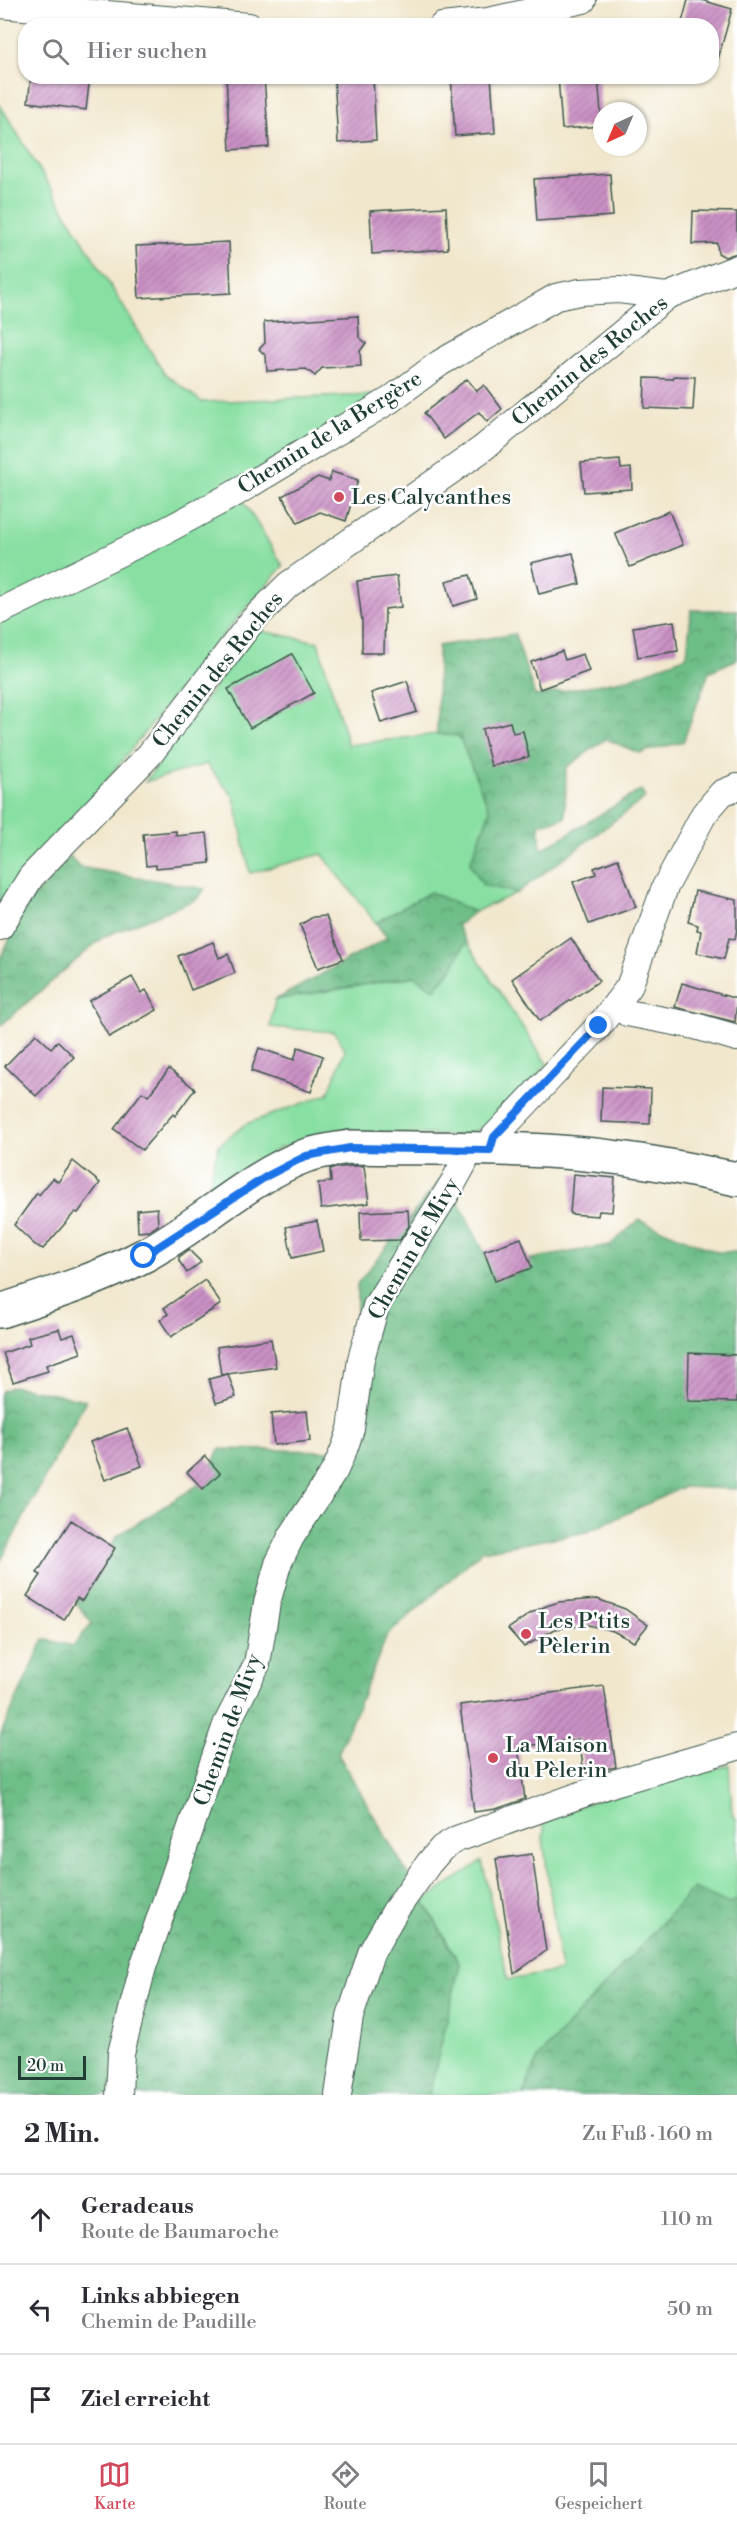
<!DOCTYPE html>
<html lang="de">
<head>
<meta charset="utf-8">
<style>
  body { margin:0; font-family:"Libre Bodoni",serif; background:#f7f7f7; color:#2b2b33 }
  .compass { position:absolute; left:593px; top:102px; width:54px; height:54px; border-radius:50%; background:#fff; box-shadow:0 2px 4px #0004; rotate:224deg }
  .scale { position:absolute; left:18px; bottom:15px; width:68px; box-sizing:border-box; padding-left:6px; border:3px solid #1f3d34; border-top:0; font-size:16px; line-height:21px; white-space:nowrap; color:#1f3d34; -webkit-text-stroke:4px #fff; paint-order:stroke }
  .stop { position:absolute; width:18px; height:18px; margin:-14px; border:4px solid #1a73e8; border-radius:50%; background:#fff }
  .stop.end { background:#1a73e8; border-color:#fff; box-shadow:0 2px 6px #0008 }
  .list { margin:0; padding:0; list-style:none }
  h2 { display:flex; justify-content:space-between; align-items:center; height:78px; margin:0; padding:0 24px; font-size:26px }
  h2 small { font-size:20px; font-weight:400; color:#7c7c81 }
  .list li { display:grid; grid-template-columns:39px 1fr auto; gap:18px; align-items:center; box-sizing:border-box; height:90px; padding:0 24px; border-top:2px solid #e1e1e2 }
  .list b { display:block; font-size:22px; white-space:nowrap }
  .list p { margin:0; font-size:20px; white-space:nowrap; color:#7c7c81 }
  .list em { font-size:20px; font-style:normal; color:#7c7c81 }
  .icon { flex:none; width:33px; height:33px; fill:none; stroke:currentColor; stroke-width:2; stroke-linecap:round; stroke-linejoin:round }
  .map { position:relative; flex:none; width:737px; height:2095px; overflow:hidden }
  .search { position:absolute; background:#fff; box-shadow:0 2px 4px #0004; left:18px; right:18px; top:18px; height:66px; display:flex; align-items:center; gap:15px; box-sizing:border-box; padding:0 21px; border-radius:24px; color:#7c7c81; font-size:22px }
  .sheet { height:348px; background:#fff }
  nav { display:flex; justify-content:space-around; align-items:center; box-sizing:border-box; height:84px; border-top:2px solid #e1e1e2; background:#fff; font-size:16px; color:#7c7c81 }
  nav a { display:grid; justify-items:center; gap:3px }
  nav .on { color:#d1495b }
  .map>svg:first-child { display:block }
  .grass { fill:#88dfa2; stroke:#548e6b; stroke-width:1.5 }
  .forest { fill:url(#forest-crowns); stroke:#467e5e; stroke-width:1.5 }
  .building { fill:url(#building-hatch) }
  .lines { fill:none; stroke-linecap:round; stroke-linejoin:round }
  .minor-casing { stroke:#3e564b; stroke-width:28 }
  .tertiary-casing { stroke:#3e564b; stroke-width:36 }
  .minor { stroke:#fff; stroke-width:26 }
  .tertiary { stroke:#fff; stroke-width:33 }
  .route { stroke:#1a73e8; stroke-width:8 }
  .poi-dot { fill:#d1495b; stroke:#fff; stroke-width:2 }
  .labels { text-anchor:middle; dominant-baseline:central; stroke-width:5; stroke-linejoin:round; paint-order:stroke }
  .street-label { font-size:22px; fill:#1f3d34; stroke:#fff }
  .poi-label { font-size:22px; fill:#1f3d34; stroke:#fff; text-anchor:start }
</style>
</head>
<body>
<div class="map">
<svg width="737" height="2095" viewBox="0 0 737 2095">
  <defs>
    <pattern id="forest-crowns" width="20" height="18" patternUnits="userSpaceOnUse" patternTransform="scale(1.5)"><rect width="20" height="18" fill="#6ebe88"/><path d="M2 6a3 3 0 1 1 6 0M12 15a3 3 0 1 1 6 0" fill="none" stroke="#5a9c70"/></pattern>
    <pattern id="building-hatch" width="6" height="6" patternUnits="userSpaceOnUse" patternTransform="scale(1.5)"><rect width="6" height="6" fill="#cb90c5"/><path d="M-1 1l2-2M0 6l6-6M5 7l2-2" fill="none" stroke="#a477a1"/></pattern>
  </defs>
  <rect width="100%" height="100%" fill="#fff"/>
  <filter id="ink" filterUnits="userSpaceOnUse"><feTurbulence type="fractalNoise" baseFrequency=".0167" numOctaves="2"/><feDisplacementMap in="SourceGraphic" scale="12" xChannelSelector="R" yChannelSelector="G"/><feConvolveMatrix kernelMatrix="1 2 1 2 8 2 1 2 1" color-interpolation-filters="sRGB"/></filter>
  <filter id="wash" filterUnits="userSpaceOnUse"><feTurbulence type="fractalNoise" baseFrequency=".008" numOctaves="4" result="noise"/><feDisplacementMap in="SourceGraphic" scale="24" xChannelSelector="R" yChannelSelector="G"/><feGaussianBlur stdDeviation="1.35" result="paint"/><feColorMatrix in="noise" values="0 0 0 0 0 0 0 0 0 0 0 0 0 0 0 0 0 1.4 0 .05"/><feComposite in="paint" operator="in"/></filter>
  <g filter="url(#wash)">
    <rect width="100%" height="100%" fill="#f1e7cd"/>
    <g class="grass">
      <polygon points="0,105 164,373 202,402 374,395 389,404 242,499 283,566 210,650 100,789 0,903"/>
      <polygon points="256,630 318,642 348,745 437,734 459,736 490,811 470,863 484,885 517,893 474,912 430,892 376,923 322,854 250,873 234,797 206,764 145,782"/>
      <polygon points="466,941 547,1064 499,1120 462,1136 343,1131 279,1148 203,1205 219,1145 246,1124 328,1094 345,1050 335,1032 270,1027 275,1000 451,970"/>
      <polygon points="729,1765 732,1813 737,1820 737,1899 538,2058 523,2095 429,2095 460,1964 424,1901 482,1861 508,1980 561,1971 543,1839 545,1818 600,1799"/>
    </g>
    <g class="forest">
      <polygon points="691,610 737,610 737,659 709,672 683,742 639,753 606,739 566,768 565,818 539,824 541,850 641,790 645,798 517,893 483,885 470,863 490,811 459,736 437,734 438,646 515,634 535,696 628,679 687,656"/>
      <polygon points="70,856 79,867 205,889 197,899 103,937 0,1026 0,959 26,905"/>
      <polygon points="430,892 474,912 457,926 466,941 451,970 434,989 414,976 275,1000 387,938 376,923"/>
      <polygon points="445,1174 491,1266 610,1245 639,1220 717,1252 737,1252 737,1489 683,1487 587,1532 482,1551 387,1636 338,1754 460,1964 429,2095 0,2095 0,1736 44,1639 73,1646 92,1623 76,1603 117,1536 206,1480 219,1449 331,1451 356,1379 357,1284"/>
      <polygon points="13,1386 86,1400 0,1562 0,1395 2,1391"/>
      <polygon points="694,1888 729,1904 737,1899 737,2095 523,2095 538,2058"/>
    </g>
    <g id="blocks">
      <g class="building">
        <polygon points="688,0 701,0 732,9 717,63 711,62 711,26 681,26"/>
        <polygon points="31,76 90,76 86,110 28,102"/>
        <polygon points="226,76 264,76 269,147 230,150"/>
        <polygon points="334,76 373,76 376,140 338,143"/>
        <polygon points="451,76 491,76 495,133 455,136"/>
        <polygon points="558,76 598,76 602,126 562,129"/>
        <polygon points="610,174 613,216 537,221 534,179"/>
        <polygon points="446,207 448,249 372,254 370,211"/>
        <polygon points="693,211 737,212 737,253 725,257 718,253 717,243 692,244"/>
        <polygon points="229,242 231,293 139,298 136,246"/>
        <polygon points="358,316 359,337 366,343 360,351 361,366 322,368 315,376 306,369 267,371 266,356 259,349 265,343 264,322"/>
        <polygon points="674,376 695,377 693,410 644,408 645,378 673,379"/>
        <polygon points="467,379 477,391 484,385 502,409 487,422 479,412 444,439 424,413"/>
        <polygon points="620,460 621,469 631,468 632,489 584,492 581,463"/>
        <polygon points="332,472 358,480 346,521 320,512 298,523 282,496 318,477 329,481"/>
        <polygon points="669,511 683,545 630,567 615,533"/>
        <polygon points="573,553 580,584 539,594 531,563"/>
        <polygon points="470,575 477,599 453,606 446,581"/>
        <polygon points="397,576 401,607 385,609 384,653 362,653 362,621 357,581"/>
        <polygon points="674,621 678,651 638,657 633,627"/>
        <polygon points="562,651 565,660 583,654 589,671 540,689 531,662"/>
        <polygon points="292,654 314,693 250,728 228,689"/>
        <polygon points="407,681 417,712 381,723 371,693"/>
        <polygon points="510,722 513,733 523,731 529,757 491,766 482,729"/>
        <polygon points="176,831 176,836 207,833 210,863 156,868 156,865 146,866 143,834"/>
        <polygon points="618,859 636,907 589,924 573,882 596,874 594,868"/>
        <polygon points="695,891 737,900 737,929 735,939 729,938 724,959 697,953 701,931 697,930 698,925 688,922"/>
        <polygon points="326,916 343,959 318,968 300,925 313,917"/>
        <polygon points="571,938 599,981 540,1021 512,979"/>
        <polygon points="213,942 219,958 228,954 235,973 191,990 178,956"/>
        <polygon points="132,977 141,993 146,990 157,1010 109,1037 89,1001"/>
        <polygon points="682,983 737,999 735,1022 675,1007"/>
        <polygon points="36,1034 51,1048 58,1041 74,1057 36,1096 5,1066"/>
        <polygon points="298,1047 323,1056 311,1092 251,1071 259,1048 294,1060"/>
        <polygon points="169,1069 195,1089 175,1116 173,1114 142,1150 114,1129 142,1092 148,1096"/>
        <polygon points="602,1087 651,1089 650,1124 601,1122"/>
        <polygon points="73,1161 100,1183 78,1213 75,1212 43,1249 35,1245 14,1225 37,1193 39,1195 53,1178 58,1182"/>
        <polygon points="351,1166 364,1166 369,1203 321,1209 318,1183 331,1182 330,1169"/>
        <polygon points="573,1174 615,1178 612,1212 599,1211 598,1216 570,1214"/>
        <polygon points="157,1208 158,1225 149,1231 138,1232 137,1210"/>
        <polygon points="408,1210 409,1226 400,1240 361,1241 360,1212"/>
        <polygon points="317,1221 323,1251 292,1258 286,1227"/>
        <polygon points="521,1238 532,1268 495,1281 484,1251"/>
        <polygon points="189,1250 201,1262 187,1273 179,1261 179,1257"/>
        <polygon points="205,1280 221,1304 171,1337 160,1320 168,1314 164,1308"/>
        <polygon points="59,1329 62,1338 74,1334 81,1353 46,1365 48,1371 13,1382 3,1353 30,1344 28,1337"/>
        <polygon points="271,1339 276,1367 221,1375 217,1347"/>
        <polygon points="689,1353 737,1355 737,1402 688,1401"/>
        <polygon points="228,1374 236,1397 216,1403 209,1379"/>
        <polygon points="307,1411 310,1441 274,1445 271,1414"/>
        <polygon points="127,1428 142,1466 105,1480 90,1442"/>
        <polygon points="205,1456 220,1473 203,1489 187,1472"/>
        <polygon points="71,1520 115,1548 82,1601 77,1598 64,1620 27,1596 41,1575 37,1573"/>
        <polygon points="597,1599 625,1609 648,1625 634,1642 613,1631 588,1625 555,1629 524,1647 508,1629 531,1613 546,1606 559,1602"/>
        <polygon points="604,1686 616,1767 584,1773 579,1739 518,1747 525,1799 496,1809 474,1812 460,1705"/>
        <polygon points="532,1854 546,1951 514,1974 496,1859"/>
      </g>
    </g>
  </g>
  <g filter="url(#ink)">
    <use href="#blocks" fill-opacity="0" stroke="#3e564b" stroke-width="1.5"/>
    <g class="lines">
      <defs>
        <g id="minor">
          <polyline points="0,5 249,26"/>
          <polyline points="442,26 488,21 583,0"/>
          <polyline points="0,611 165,531 234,494 390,400 440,363 556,297 580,292 619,290 667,296"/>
          <polyline points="0,927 31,877 150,754 253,620 288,585 482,449 667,296 737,268"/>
          <polyline points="617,1003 627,1013 695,1026 737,1038"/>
          <polyline points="490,1150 494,1137 599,1026 629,987 665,887 704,814 722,793 737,787"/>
          <polyline points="119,2095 121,2053 143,1967 226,1725 257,1664 267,1603 278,1564 291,1537 335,1470 345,1447 351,1429 361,1359 376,1306 453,1183 464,1163 466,1150"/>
          <polyline points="338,2095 350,2017 371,1953 395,1911 429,1863 442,1848 457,1839 614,1783 737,1747"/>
        </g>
        <path id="tertiary" d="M0 1311C49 1295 100 1279 145 1255 199 1226 249 1177 305 1156 320 1151 335 1149 350 1147 440 1149 531 1146 620 1158 659 1163 698 1171 737 1179"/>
      </defs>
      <use href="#minor" class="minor-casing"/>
      <use href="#tertiary" class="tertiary-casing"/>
      <use href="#minor" class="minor"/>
      <use href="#tertiary" class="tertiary"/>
    </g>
  </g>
  <g class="lines" filter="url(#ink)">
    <polyline class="route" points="144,1256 267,1176 306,1156 350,1148 490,1150 494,1137 599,1026"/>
  </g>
  <g class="poi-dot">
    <circle cx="339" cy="497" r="6"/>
    <circle cx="526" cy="1634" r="6"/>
    <circle cx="493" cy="1758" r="6"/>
  </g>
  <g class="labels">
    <g class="street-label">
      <text transform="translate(590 361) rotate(-39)">Chemin des Roches</text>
      <text transform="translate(330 433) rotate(-32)">Chemin de la Bergère</text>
      <text transform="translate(218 670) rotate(-51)">Chemin des Roches</text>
      <text transform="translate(414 1249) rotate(-60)">Chemin de Mivy</text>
      <text transform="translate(228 1730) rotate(-70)">Chemin de Mivy</text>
    </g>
    <g class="poi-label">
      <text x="351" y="497">Les Calycanthes</text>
      <text x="538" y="1621">Les P'tits<tspan x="538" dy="25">Pèlerin</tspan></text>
      <text x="505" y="1745">La Maison<tspan x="505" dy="25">du Pèlerin</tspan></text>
    </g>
  </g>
</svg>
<svg class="compass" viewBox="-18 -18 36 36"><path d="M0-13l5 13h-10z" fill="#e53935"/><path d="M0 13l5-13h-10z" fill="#7c7c81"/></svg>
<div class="scale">20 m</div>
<div class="stop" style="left:144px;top:1256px"></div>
<div class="stop end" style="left:599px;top:1026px"></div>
<div class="search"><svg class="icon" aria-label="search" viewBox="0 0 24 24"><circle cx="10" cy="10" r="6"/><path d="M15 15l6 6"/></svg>Hier suchen</div>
</div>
<section class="sheet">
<h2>2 Min.<small>Zu Fuß · 160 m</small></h2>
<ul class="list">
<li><svg class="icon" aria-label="ahead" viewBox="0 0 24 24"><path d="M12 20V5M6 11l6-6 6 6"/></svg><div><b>Geradeaus</b><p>Route de Baumaroche</p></div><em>110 m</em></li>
<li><svg class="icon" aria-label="left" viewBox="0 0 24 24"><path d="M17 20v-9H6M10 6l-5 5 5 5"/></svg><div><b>Links abbiegen</b><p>Chemin de Paudille</p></div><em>50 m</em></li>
<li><svg class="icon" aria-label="arrive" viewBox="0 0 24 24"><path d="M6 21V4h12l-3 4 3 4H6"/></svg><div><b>Ziel erreicht</b></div></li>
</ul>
</section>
<nav>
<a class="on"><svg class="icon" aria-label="map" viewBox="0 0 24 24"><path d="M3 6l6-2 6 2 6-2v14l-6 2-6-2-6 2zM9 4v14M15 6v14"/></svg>Karte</a>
<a><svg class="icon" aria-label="directions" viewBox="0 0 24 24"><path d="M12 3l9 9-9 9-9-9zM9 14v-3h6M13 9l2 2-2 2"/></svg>Route</a>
<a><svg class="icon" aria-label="saved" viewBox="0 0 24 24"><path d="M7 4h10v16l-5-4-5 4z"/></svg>Gespeichert</a>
</nav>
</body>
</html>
